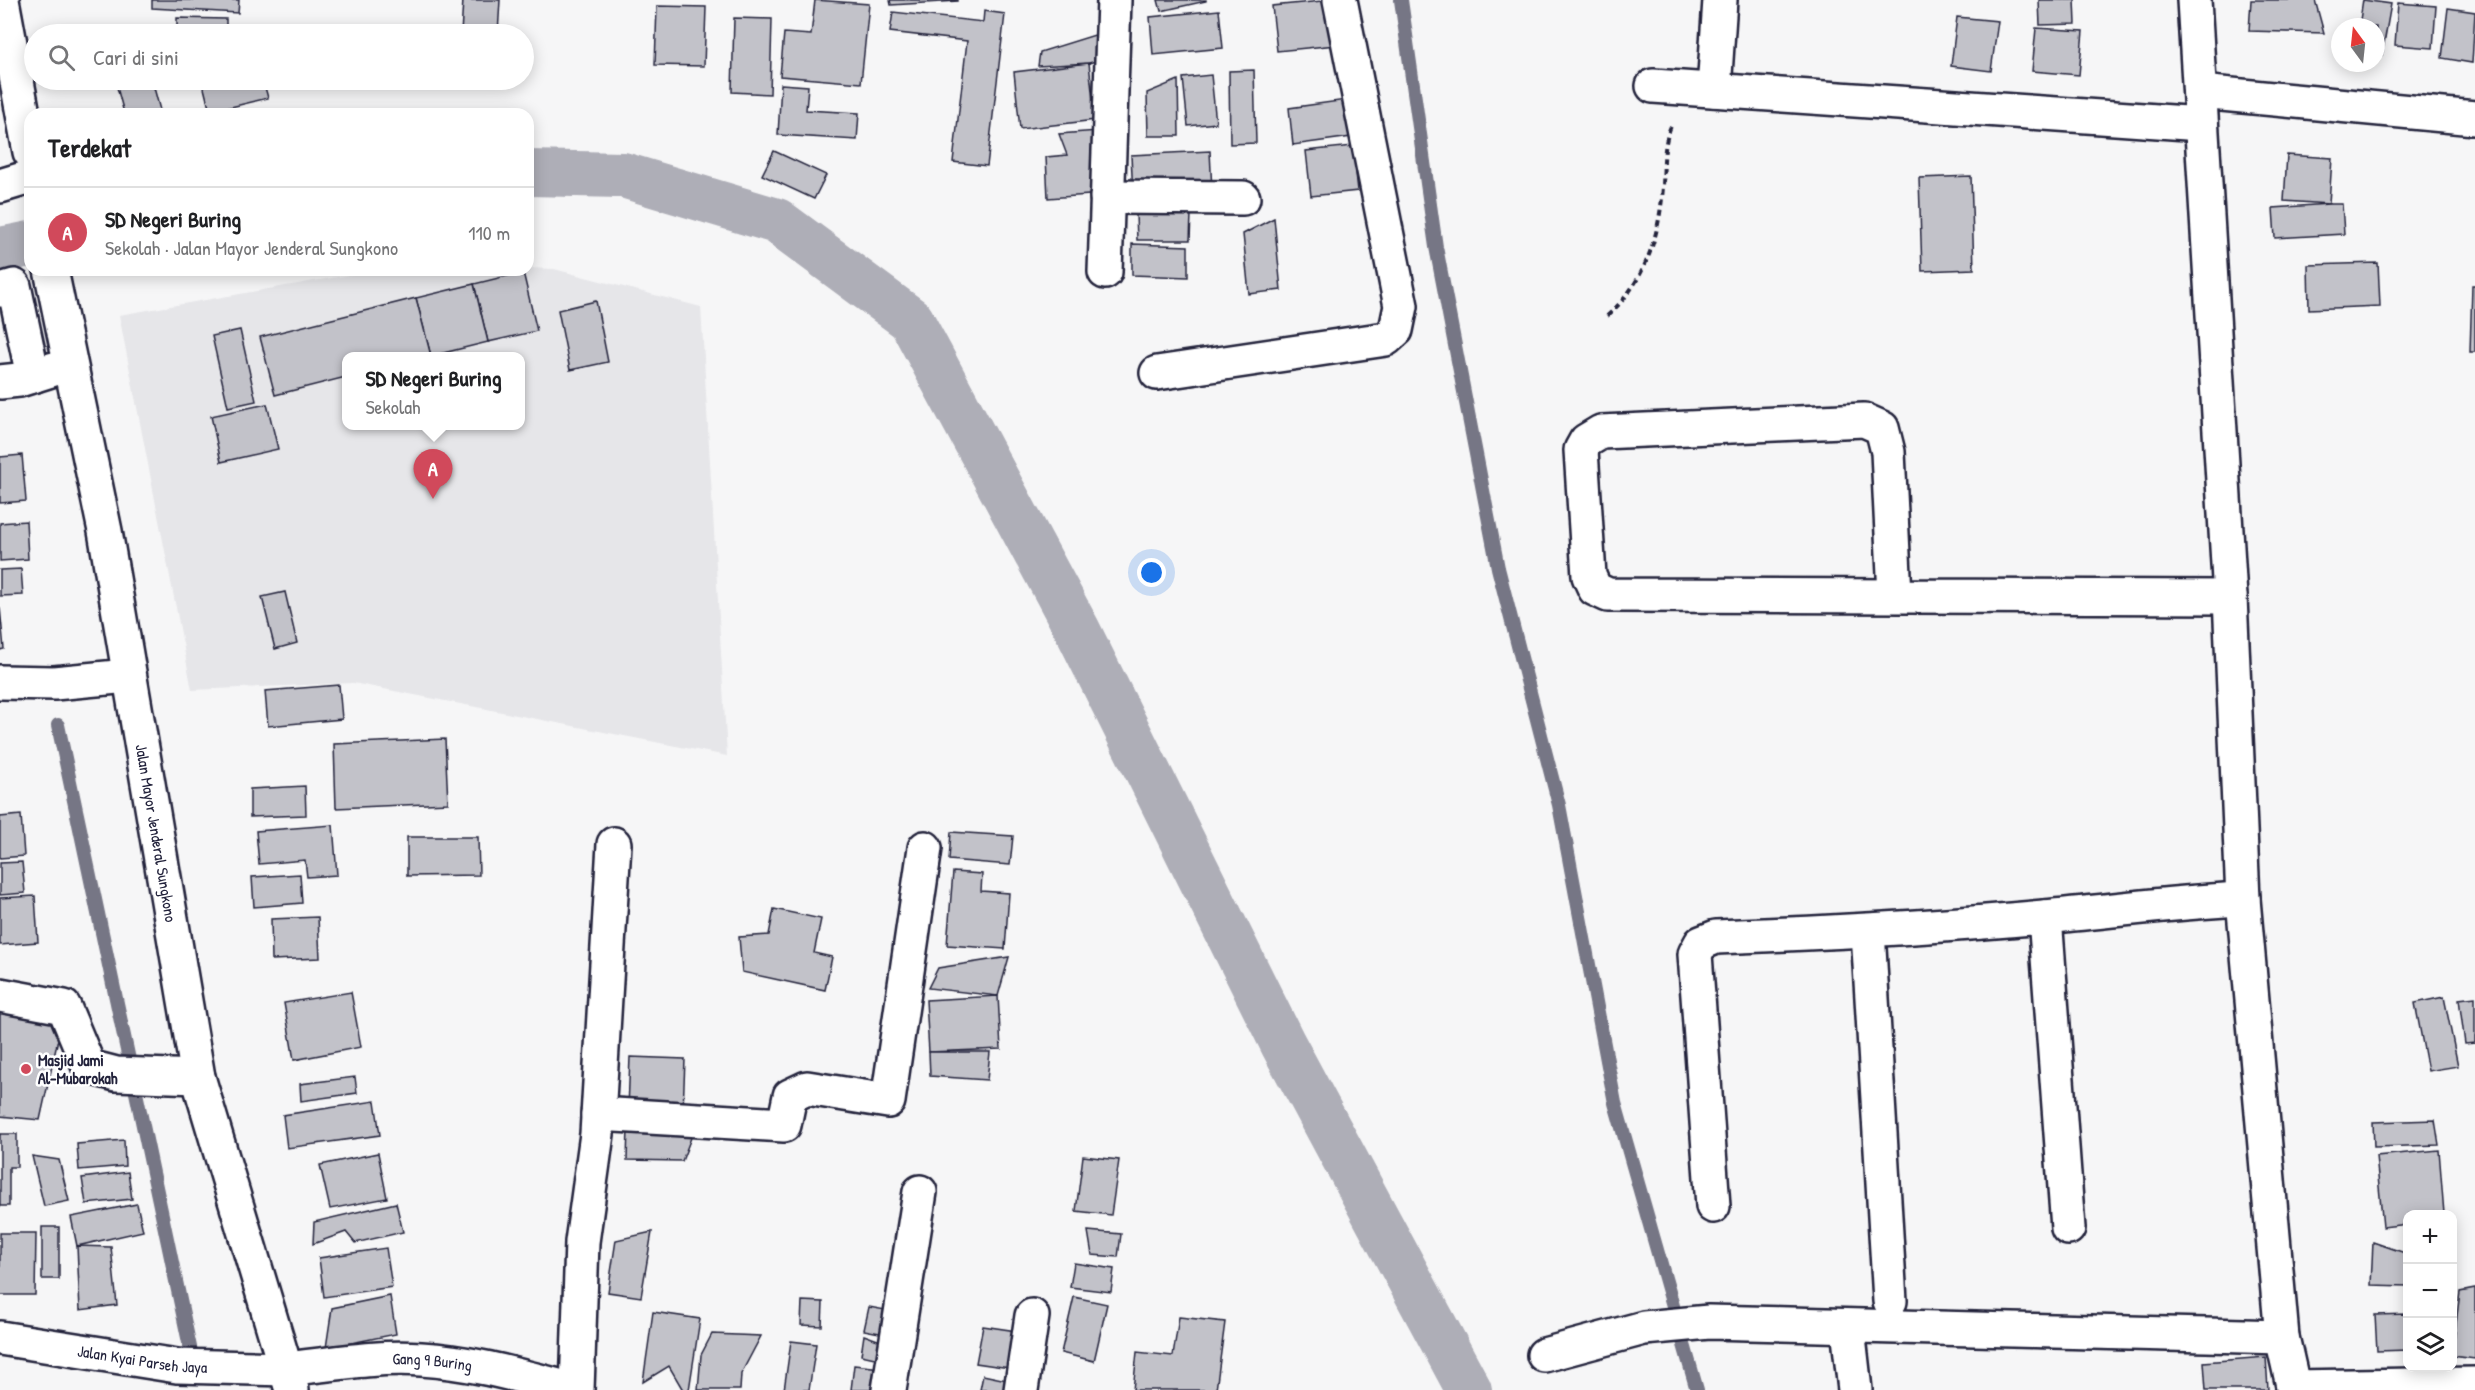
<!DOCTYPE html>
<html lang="id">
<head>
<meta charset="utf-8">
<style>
  body { margin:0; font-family:"Patrick Hand",sans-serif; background:#f6f6f6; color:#202124 }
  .controls { position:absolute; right:18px; bottom:18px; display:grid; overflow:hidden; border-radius:12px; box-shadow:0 3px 15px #0003 }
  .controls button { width:54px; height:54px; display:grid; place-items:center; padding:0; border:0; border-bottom:2px solid #e0e0e0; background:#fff; color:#202124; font:30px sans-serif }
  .compass { position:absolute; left:2331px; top:18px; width:54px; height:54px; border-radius:50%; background:#fff; box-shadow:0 3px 15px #0003; rotate:345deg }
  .you { position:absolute; left:1152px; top:573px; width:21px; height:21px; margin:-15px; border:4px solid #fff; border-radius:50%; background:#1a73e8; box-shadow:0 0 0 9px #1a73e833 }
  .badge { display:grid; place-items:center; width:39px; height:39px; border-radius:50%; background:#d1495b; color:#fff; font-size:20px; font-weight:700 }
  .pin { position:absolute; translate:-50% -50px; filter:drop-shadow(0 2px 3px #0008) }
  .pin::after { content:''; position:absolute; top:32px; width:21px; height:18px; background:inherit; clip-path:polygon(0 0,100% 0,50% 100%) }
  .popup { position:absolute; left:342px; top:352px; width:183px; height:78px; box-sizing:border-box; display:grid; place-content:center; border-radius:12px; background:#fff; filter:drop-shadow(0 2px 4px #0005); font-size:20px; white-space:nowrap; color:#757577 }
  .popup b { font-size:22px; color:#202124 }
  .popup::after { content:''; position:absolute; left:50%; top:100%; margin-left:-12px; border:12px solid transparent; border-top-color:#fff }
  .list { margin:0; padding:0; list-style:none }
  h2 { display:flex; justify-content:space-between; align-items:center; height:78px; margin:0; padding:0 24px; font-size:26px }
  h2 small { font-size:20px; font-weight:400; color:#757577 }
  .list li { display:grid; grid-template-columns:39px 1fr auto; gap:18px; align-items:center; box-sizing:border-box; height:90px; padding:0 24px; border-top:2px solid #e0e0e0 }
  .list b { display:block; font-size:22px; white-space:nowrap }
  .list p { margin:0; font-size:20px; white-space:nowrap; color:#757577 }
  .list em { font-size:20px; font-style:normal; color:#757577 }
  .icon { flex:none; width:33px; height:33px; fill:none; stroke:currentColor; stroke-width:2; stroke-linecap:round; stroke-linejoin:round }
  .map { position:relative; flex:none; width:2475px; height:1390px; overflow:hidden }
  .search { position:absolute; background:#fff; box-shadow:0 3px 15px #0003; left:24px; top:24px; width:510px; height:66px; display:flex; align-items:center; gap:15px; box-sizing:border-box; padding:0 21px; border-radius:33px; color:#757577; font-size:22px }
  .panel { position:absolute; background:#fff; box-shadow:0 3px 15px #0003; left:24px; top:108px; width:510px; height:168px; border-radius:18px }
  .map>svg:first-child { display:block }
  .built { fill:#e6e6e9; fill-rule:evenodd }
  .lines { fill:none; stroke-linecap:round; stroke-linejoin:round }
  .stream { stroke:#767685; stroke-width:14 }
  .canal { stroke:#aeaeb7; stroke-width:46 }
  .building { fill:#c2c2c9; stroke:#22223b; stroke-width:1.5 }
  .minor-casing { stroke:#22223b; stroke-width:38 }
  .secondary-casing { stroke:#22223b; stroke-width:38 }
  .primary-casing { stroke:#22223b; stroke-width:38 }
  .path { stroke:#22223b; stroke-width:4; stroke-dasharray:6 4.5; stroke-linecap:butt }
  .minor { stroke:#fff; stroke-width:33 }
  .secondary { stroke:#fff; stroke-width:33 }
  .primary { stroke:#fff; stroke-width:33 }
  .poi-dot { fill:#d1495b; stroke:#fff; stroke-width:2 }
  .labels { text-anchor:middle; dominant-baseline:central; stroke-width:5; stroke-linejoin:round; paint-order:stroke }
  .street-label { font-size:16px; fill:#22223b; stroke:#fff }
  .poi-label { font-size:16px; font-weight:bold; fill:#22223b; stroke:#fff; text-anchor:start }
</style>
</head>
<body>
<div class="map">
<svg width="2475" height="1390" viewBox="0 0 2475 1390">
  <rect width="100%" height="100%" fill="#f6f6f7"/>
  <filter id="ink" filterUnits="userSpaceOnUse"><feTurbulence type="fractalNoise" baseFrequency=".0167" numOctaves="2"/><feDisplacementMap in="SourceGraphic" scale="12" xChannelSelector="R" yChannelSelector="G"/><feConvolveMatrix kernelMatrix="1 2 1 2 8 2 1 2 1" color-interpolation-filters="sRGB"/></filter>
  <g filter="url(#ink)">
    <path class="built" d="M528 268 554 269 701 307 727 756 353 683 192 690 119 315 378 270ZM346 356H520V426H346Z"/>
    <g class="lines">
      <g class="stream">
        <polyline points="1401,0 1436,247 1498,568 1559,805 1615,1103 1697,1390"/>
        <polyline points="58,725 194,1366"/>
      </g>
      <g class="canal">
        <polyline points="528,173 623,175 777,221 911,320 1078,631 1283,1044 1469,1390"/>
        <polyline points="0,250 30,244"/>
      </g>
    </g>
    <g class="building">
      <polygon points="152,0 239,0 238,13 152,8"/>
      <polygon points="463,0 500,0 498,34 461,34"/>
      <polygon points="815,0 869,4 861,83 780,76 784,33 811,35"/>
      <polygon points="890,0 958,0 958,1 891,5"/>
      <polygon points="1158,0 1206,0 1206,1 1161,11"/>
      <polygon points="1332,0 1336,45 1277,51 1272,6"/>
      <polygon points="2039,0 2075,0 2076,24 2040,25"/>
      <polygon points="2251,0 2315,0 2324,33 2249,31"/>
      <polygon points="2363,0 2391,4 2382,55 2376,54 2376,27 2359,27"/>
      <polygon points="2398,3 2436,6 2433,48 2395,45"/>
      <polygon points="657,6 706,7 704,66 655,65"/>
      <polygon points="2448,8 2475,12 2472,63 2442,58"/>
      <polygon points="1219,10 1223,48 1153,55 1150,17"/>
      <polygon points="984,11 1005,14 987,166 953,162 967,41 890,32 893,12 983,22"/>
      <polygon points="1957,17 1998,21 1991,71 1951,66"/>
      <polygon points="177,18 226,19 226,34 177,34"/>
      <polygon points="734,18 772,19 770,94 732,92"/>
      <polygon points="2036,28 2083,31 2079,75 2032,71"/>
      <polygon points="1101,33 1099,60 1089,63 1038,66 1040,52"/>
      <polygon points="1089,63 1095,120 1020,129 1014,72"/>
      <polygon points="1254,70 1256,143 1230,144 1229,71"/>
      <polygon points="1211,75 1216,123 1188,126 1183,78"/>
      <polygon points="115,80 152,80 161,114 120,114 124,113"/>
      <polygon points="202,80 263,80 268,98 210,112"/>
      <polygon points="1178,80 1179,136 1148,136 1147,93"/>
      <polygon points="781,84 808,86 806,110 859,113 857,140 778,135"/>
      <polygon points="1346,100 1351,137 1293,145 1289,108"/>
      <polygon points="1098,131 1103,194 1048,198 1046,157 1067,155 1059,134"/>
      <polygon points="1353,146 1358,191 1311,196 1306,151"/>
      <polygon points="774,151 826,175 814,199 762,175"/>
      <polygon points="1210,151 1212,191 1133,195 1131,155"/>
      <polygon points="2287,155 2332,158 2329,204 2284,201"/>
      <polygon points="1971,176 1974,269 1922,271 1919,178"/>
      <polygon points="2329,204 2342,204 2344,234 2275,238 2273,208"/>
      <polygon points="1136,214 1191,214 1190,240 1137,240"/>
      <polygon points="1274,218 1281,290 1249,294 1243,234"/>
      <polygon points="1132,244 1188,246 1188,277 1132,275"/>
      <polygon points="2378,263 2380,306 2309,309 2308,265"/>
      <polygon points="523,272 537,331 488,342 474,284"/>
      <polygon points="474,284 488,342 431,356 416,298"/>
      <polygon points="2472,285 2475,285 2475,352 2470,352"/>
      <polygon points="416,298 431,356 346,356 346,377 275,395 260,337"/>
      <polygon points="596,301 608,362 570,370 558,310"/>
      <polygon points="240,330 256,401 228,407 212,336"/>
      <polygon points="267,404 278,449 221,462 211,416"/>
      <polygon points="22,455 26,501 0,503 0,457"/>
      <polygon points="26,521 28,559 0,561 0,523"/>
      <polygon points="21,569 23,595 0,596 0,570"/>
      <polygon points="285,592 297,643 275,649 262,597"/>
      <polygon points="0,607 4,649 0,650"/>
      <polygon points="339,685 342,719 268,726 265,691"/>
      <polygon points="445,739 448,803 336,808 334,744"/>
      <polygon points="305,786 306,815 250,817 250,789"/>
      <polygon points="21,815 24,856 0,858 0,817"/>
      <polygon points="333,825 337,875 307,877 305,860 259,864 256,831"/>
      <polygon points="951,832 1013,836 1010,865 949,860"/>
      <polygon points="407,837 478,837 479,875 407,876"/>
      <polygon points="22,862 25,893 0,895 0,863"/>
      <polygon points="953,872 982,874 981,891 1009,893 1005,949 947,945"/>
      <polygon points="300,874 302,903 254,907 252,877"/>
      <polygon points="35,896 38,942 0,945 0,898"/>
      <polygon points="774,909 821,919 814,953 832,957 825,990 742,972 739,937 769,935"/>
      <polygon points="318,917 320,958 272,960 271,919"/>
      <polygon points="1009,957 998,996 928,988 938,968"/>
      <polygon points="351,992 361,1047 294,1060 284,1003"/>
      <polygon points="998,996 1001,1049 929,1052 926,1000"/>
      <polygon points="2444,997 2458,1066 2428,1071 2415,1003"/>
      <polygon points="2475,997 2475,1043 2465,1044 2459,999"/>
      <polygon points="0,1009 62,1021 40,1120 0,1116"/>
      <polygon points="929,1052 990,1052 987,1080 930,1076"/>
      <polygon points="630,1057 685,1059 683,1111 628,1109"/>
      <polygon points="355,1077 357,1093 301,1101 300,1084"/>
      <polygon points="375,1101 380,1135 287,1148 283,1115"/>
      <polygon points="2435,1120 2439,1145 2374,1147 2373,1122"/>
      <polygon points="628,1128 694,1130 682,1161 627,1160"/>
      <polygon points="0,1134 17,1134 17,1167 9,1167 9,1206 0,1206"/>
      <polygon points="124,1140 125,1166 79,1170 77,1144"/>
      <polygon points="2439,1150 2444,1214 2408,1214 2408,1224 2383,1227 2376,1156"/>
      <polygon points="378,1153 387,1198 330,1209 320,1165"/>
      <polygon points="32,1156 59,1160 69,1201 44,1206"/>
      <polygon points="1083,1156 1119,1160 1111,1215 1076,1211"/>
      <polygon points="128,1172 132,1199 86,1204 82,1178"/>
      <polygon points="396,1203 403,1232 355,1243 346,1232 313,1244 314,1222"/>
      <polygon points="137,1204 143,1231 77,1246 71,1217"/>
      <rect x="42" y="1227" width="17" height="52"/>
      <polygon points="1088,1231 1121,1234 1118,1257 1092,1255"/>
      <polygon points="652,1232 641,1297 608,1292 616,1240"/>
      <polygon points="0,1233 36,1233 35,1295 0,1295"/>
      <polygon points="2373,1242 2408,1254 2408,1286 2371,1285"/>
      <polygon points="77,1246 111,1247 117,1305 80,1310"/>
      <polygon points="386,1248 392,1287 324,1297 319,1258"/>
      <polygon points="1074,1263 1114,1269 1111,1292 1070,1287"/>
      <polygon points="2475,1289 2475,1359 2452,1356 2460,1292"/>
      <polygon points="390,1296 396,1334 326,1348 332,1308"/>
      <polygon points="1074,1297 1107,1304 1094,1361 1061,1353"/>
      <polygon points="802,1301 823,1302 822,1326 801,1325"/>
      <polygon points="869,1307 891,1311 890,1335 864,1330"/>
      <polygon points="653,1312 700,1319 689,1390 683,1390 669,1366 643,1382"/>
      <polygon points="2408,1314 2408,1350 2377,1351 2375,1315"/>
      <polygon points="1179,1317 1225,1322 1216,1390 1133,1390 1137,1352 1173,1356"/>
      <polygon points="983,1326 1023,1332 1016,1369 976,1363"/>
      <polygon points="712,1334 761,1336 741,1374 740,1390 698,1390 701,1355"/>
      <polygon points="864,1335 886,1343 884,1360 861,1355"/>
      <polygon points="791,1341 816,1344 809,1390 784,1390"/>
      <polygon points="2266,1357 2268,1390 2206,1390 2204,1362"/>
      <polygon points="854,1365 881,1368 878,1390 851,1390"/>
      <polygon points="983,1375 1021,1383 1020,1390 980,1390"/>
    </g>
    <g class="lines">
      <defs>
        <g id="minor">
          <polyline points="2194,0 2230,597 2243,899 2282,1337 2294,1390"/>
          <polyline points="1653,86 2201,124"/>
          <polyline points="1714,90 1720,0"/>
          <polyline points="2200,92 2475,118"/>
          <polyline points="0,186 30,177"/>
          <polyline points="1107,197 1243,198"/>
          <polyline points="1105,272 1114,0"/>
          <polyline points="0,290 14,286 33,376"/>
          <polyline points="1157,373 1386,339 1396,330 1401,306 1340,0"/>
          <polyline points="0,382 19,380 54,369"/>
          <polyline points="1895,595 1888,452 1882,428 1864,420 1601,432 1586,441 1581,450 1589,576 1595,589 1608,595 2230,597"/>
          <polyline points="0,682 54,683 128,676"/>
          <polyline points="2045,917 2068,1228"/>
          <polyline points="1868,931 1890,1301"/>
          <polyline points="0,995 64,1007 89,1067 116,1074 198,1077"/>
          <polyline points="598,1114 784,1125 790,1096 807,1088 888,1101 925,848"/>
          <path d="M1713 1206 1695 954 1701 943 1716 937C1825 933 1935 927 2044 917 2111 911 2176 902 2243 899"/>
          <polyline points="1848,1328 1855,1390"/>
          <polyline points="1544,1355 1644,1328 1709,1322 2282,1337"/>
          <path id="s1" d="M287 1369C331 1364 376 1356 421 1359 473 1362 524 1377 574 1390"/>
          <polyline points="2293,1387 2475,1384"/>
          <polyline points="577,1390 582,1242 597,1134 614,844"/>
          <polyline points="889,1390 920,1192"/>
          <polyline points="1021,1390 1032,1316"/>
        </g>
        <g id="secondary">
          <path id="s2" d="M0 1338 177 1366 287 1369"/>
        </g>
        <g id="primary">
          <polyline points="2,0 30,152"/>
          <path id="s3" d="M51 270 105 531 198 1077 292 1390"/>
        </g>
      </defs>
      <use href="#minor" class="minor-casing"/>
      <use href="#secondary" class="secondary-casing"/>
      <use href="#primary" class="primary-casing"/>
      <path class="path" d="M1607 316C1645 283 1660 235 1663 186 1664 166 1663 144 1671 126"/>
      <use href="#minor" class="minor"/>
      <use href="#secondary" class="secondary"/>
      <use href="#primary" class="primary"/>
    </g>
  </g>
  <circle class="poi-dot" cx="26" cy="1069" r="6"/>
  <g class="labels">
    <g class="street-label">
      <text stroke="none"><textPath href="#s3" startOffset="573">Jalan Mayor Jenderal Sungkono</textPath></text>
      <text stroke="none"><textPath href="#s2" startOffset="144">Jalan Kyai Parseh Jaya</textPath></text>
      <text stroke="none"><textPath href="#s1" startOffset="146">Gang 9 Buring</textPath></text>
    </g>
    <g class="poi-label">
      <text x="38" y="1060">Masjid Jami<tspan x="38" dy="18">Al-Mubarokah</tspan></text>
    </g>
  </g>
</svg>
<div class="controls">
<button>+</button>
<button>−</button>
<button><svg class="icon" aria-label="layers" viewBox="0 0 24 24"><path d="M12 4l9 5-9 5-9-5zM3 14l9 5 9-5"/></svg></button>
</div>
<svg class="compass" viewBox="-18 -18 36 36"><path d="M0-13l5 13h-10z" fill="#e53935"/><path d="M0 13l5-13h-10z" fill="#757577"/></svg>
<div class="you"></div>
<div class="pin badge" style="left:433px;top:499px">A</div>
<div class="popup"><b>SD Negeri Buring</b>Sekolah</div>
<div class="search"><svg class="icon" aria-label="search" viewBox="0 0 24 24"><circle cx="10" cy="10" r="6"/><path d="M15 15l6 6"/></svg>Cari di sini</div>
<section class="panel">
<h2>Terdekat<small></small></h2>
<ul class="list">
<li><span class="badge">A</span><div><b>SD Negeri Buring</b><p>Sekolah · Jalan Mayor Jenderal Sungkono</p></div><em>110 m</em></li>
</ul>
</section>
</div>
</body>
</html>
